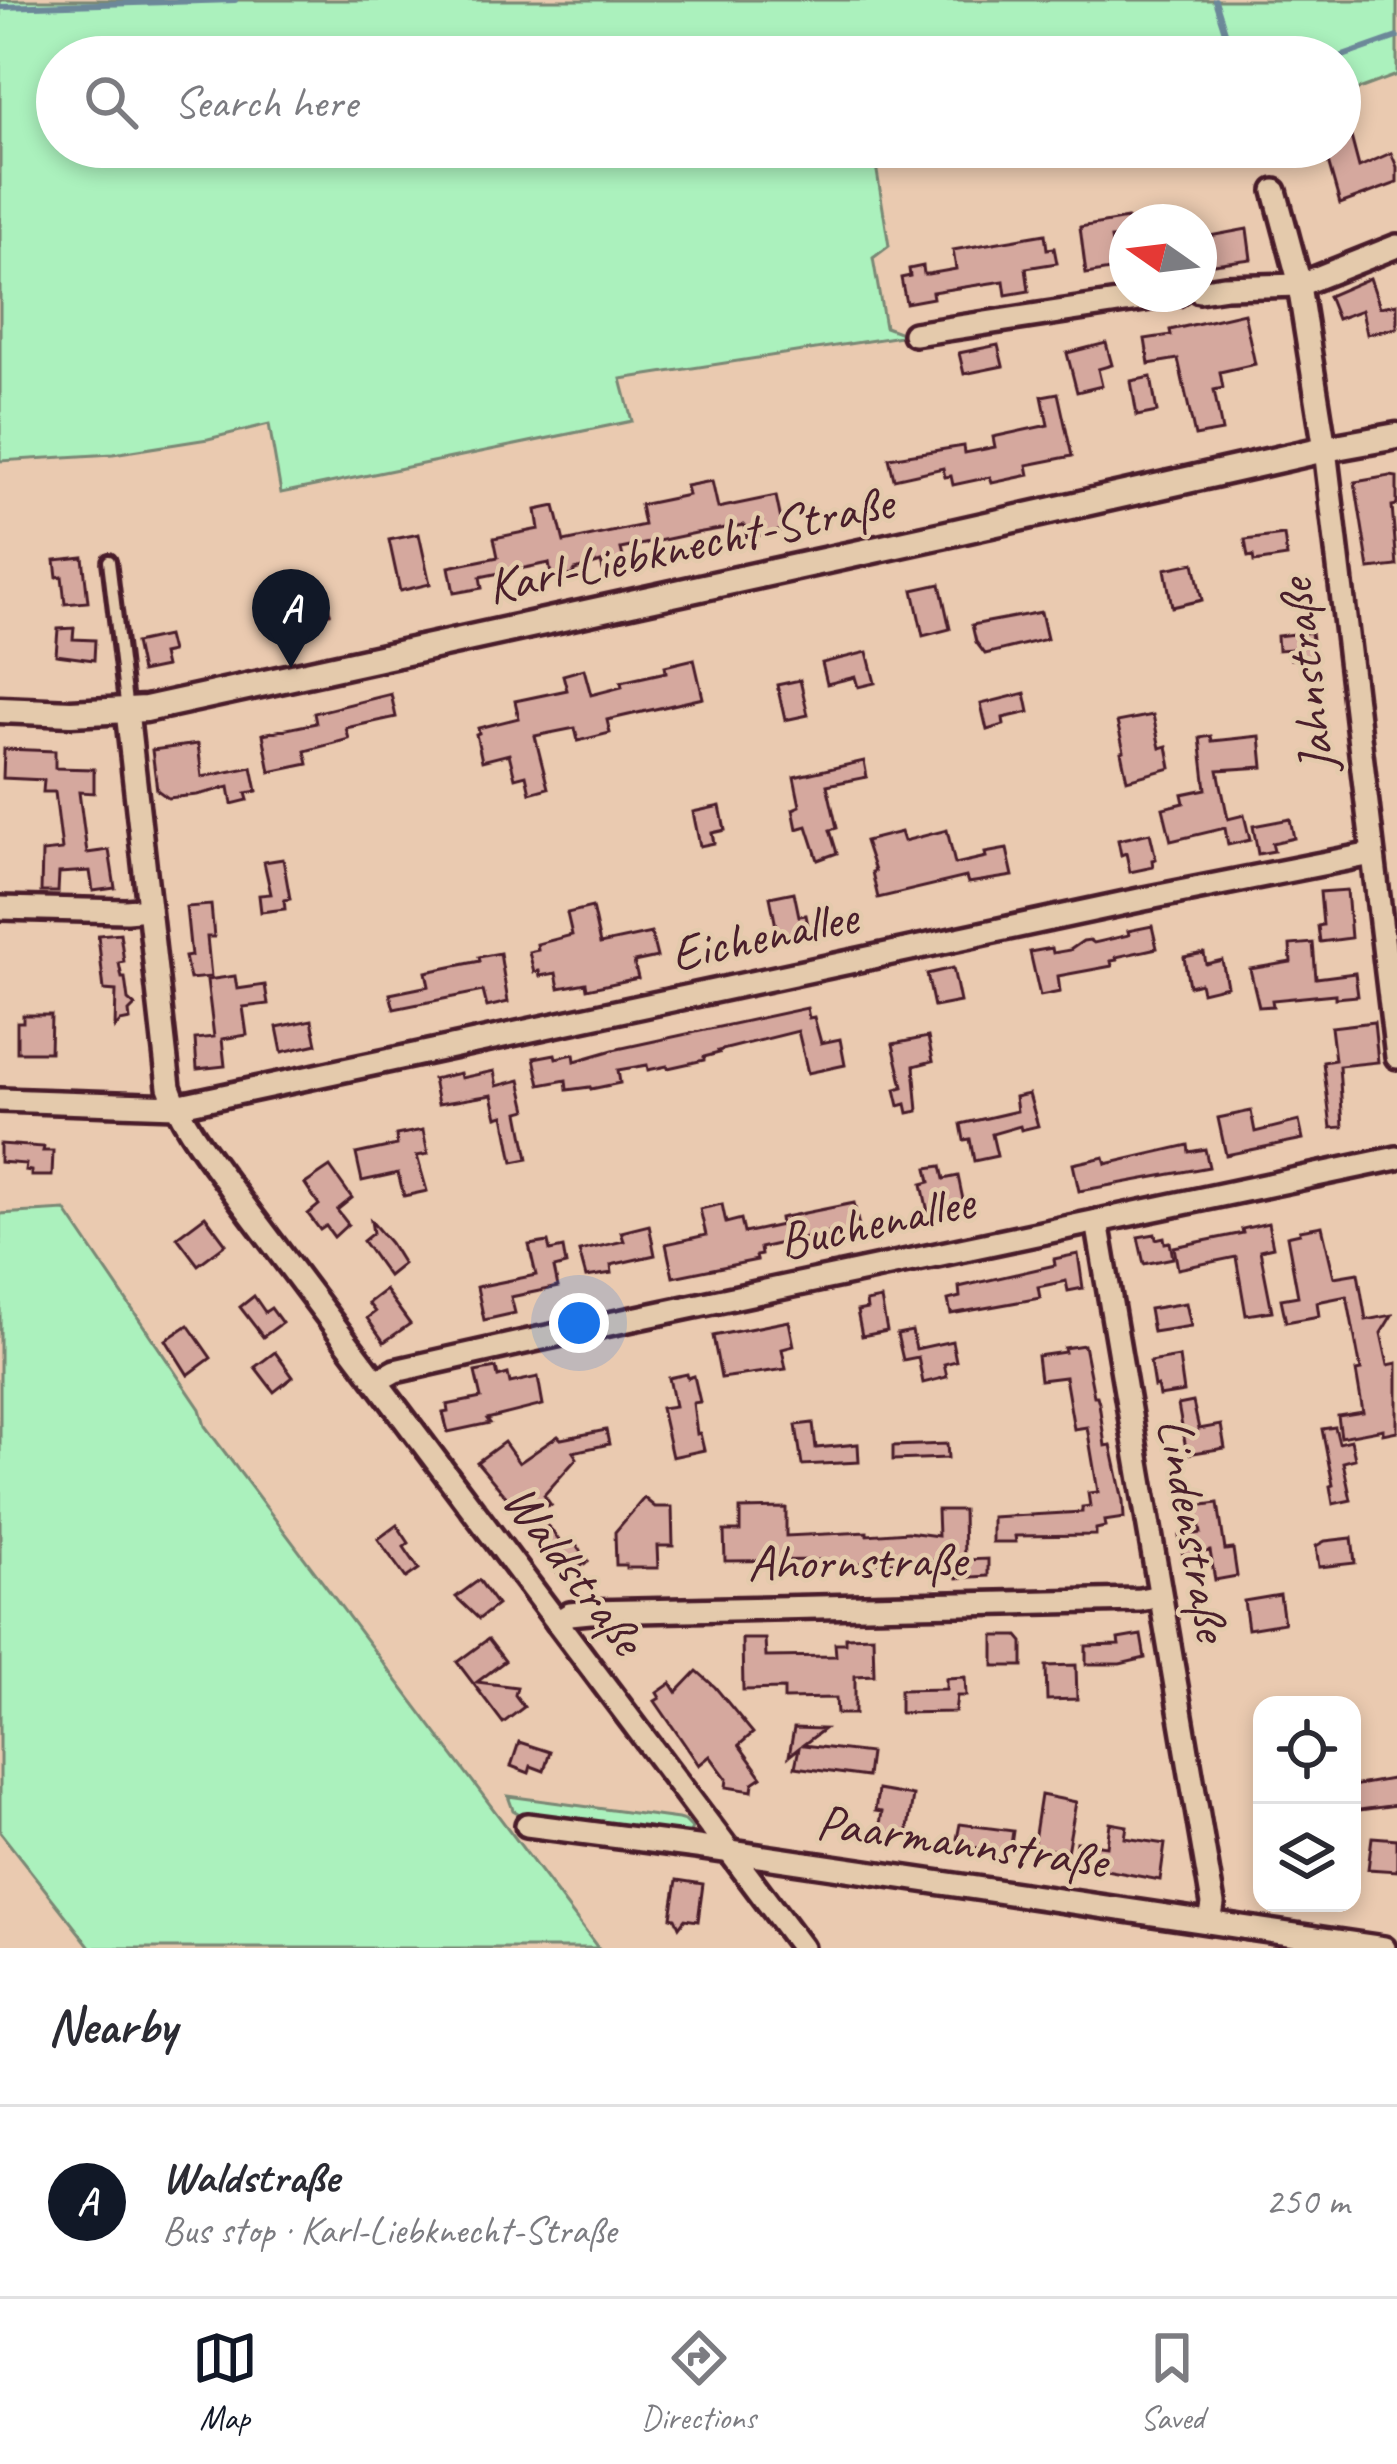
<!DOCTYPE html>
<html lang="en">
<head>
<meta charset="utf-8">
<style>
  body { margin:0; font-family:Caveat,sans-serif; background:#f2f2f3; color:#2b2b33 }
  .controls { position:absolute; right:36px; bottom:36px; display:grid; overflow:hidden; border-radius:24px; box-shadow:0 6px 18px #0003 }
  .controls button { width:108px; height:108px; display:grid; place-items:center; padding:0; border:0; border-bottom:3px solid #e1e1e2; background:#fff; color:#2b2b33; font:60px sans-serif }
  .compass { position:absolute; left:1109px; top:204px; width:108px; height:108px; border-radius:50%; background:#fff; box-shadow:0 6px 18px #0003; rotate:284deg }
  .you { position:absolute; left:579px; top:1323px; width:42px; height:42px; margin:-30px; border:9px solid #fff; border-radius:50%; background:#1a73e8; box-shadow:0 0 0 18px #1a73e833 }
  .badge { display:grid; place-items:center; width:78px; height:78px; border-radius:50%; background:#111827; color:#fff; font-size:39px; font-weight:700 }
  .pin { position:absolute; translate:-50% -99px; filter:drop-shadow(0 3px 6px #0008) }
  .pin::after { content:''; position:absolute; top:63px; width:42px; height:36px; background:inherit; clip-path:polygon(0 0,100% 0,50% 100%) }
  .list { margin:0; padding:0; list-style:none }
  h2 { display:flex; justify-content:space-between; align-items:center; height:156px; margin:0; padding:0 48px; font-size:51px }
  h2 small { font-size:39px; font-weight:400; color:#7c7c81 }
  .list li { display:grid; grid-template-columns:78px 1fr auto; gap:36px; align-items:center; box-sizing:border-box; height:192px; padding:0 48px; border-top:3px solid #e1e1e2 }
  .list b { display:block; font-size:45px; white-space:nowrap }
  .list p { margin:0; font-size:39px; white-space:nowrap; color:#7c7c81 }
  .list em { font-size:39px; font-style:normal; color:#7c7c81 }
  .icon { flex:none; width:66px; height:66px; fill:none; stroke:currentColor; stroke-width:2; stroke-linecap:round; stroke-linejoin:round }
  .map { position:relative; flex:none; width:1397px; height:1948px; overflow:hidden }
  .search { position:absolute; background:#fff; box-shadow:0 6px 18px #0003; left:36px; right:36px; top:36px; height:132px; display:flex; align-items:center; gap:30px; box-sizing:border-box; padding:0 42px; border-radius:66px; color:#7c7c81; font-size:45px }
  .sheet { height:348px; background:#fff }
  nav { display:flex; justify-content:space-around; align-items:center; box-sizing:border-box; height:168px; border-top:3px solid #e1e1e2; background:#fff; font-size:33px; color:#7c7c81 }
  nav a { display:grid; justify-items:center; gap:6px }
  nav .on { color:#111827 }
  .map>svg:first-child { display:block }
  .green { fill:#abf1bd; stroke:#7a8874; stroke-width:3 }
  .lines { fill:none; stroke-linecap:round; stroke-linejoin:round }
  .stream { stroke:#6c8899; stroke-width:6 }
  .building { fill:#d5a89e; stroke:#4a1f2b; stroke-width:3 }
  .service-casing { stroke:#4a1f2b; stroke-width:20 }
  .minor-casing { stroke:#4a1f2b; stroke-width:30 }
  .tertiary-casing { stroke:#4a1f2b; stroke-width:33 }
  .service { stroke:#e4caac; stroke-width:10 }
  .minor { stroke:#e4caac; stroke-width:21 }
  .tertiary { stroke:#e4caac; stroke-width:24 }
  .labels { text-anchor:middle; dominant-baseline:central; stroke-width:9; stroke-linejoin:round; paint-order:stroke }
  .street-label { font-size:51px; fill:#4a1f2b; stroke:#e4caac }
</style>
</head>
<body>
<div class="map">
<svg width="1397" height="1948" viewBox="0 0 1397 1948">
  <rect width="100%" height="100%" fill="#eacab0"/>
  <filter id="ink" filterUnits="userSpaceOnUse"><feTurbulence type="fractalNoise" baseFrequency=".00833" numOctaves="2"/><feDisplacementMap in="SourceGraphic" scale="24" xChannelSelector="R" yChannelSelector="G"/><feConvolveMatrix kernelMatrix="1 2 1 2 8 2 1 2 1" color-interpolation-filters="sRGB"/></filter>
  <g filter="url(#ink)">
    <g class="green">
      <polygon points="0,0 1397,0 1397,75 1340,96 1340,57 57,57 57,147 967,147 877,155 875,159 889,246 873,258 885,327 907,335 621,379 632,421 281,493 269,424 208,439 113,454 0,461"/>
      <polygon points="65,1210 200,1409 205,1426 598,1948 91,1948 0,1832 0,1214"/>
      <polygon points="508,1796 678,1819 685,1821 692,1828 688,1836 528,1819 513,1810"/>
    </g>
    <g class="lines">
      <g class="stream">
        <polyline points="1215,0 1233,57"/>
        <polyline points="0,7 235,0"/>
        <polyline points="1340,57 1397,37"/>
      </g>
    </g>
    <g class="building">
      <polygon points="1345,114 1359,167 1391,153 1397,167 1397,183 1340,204 1325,151 1340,147 1340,115"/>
      <polygon points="1127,219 1127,236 1111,238 1116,269 1086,274 1080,227"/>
      <polygon points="1247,229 1251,259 1199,266 1199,238"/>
      <polygon points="1045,234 1047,249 1054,248 1057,263 1026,268 1029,291 1006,295 1004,281 932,292 933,298 906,303 901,278 910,276 909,269 923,266 924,274 928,274 956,269 953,250"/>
      <polygon points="1370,278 1380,307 1397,304 1397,328 1367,334 1362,310 1337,319 1328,296"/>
      <polygon points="1244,313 1255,364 1220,372 1223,388 1214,390 1222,431 1195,436 1178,359 1149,364 1145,339 1171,335 1170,330"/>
      <polygon points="1106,343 1112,365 1098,369 1102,386 1077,392 1067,353"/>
      <polygon points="998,345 1003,366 964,374 959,353"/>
      <polygon points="1151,377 1157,412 1137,416 1131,381"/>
      <polygon points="1058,393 1072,456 1027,465 1029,475 992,483 990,477 953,485 951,476 945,477 943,468 894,479 889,458 964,446 965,453 995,447 993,437 1048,425 1042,396"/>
      <polygon points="1390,476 1397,477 1397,505 1392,506 1397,566 1369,569 1355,482"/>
      <polygon points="712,481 718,508 776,496 783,530 747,538 744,525 696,533 621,549 625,565 603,570 601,562 575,570 572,575 566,576 561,573 551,575 549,563 480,577 482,588 454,593 449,567 498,557 494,538 539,529 536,510 555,506 564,542 644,525 640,505 688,495 686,486"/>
      <polygon points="419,534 430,584 400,591 389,540"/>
      <polygon points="1284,535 1287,557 1254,562 1253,556 1248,557 1245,540"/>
      <polygon points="83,557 88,602 65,604 62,576 57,577 55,560"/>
      <polygon points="1194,563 1202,600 1172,607 1165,569"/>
      <polygon points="940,584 950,629 923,636 913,590"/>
      <polygon points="318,587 324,591 330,613 303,619 297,592"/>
      <polygon points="1041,612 1047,639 985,654 976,642 972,625"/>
      <polygon points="74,628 73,639 95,640 94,660 56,655 58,629"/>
      <polygon points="1311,632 1314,656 1291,659 1291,649 1278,650 1277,636"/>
      <polygon points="167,636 171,652 162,654 165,667 141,672 135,643"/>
      <polygon points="867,652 875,683 858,687 855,677 827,684 822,663"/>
      <polygon points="694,659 703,698 607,720 610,733 578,741 575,728 535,736 548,788 530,793 526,775 515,778 509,754 482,761 476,734 479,733 478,728 519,718 515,701 567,690 563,675 584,669 591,695 622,687 621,682 666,672 665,666"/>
      <polygon points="800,680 808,715 785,720 777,685"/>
      <polygon points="1025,693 1029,712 1003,718 1004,725 987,730 981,704"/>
      <polygon points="391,694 396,717 346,728 349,739 305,751 308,764 270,772 263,734 316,723 314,713"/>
      <polygon points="1153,715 1160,748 1167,746 1171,768 1127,780 1121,752 1124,751 1117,722"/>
      <polygon points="1211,736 1212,741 1260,736 1263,767 1218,770 1228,819 1244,815 1250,840 1228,845 1225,828 1171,841 1163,808 1184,803 1182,794 1206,789 1200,738"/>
      <polygon points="198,744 202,777 252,767 257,791 246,793 248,800 232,804 229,787 197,795 168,798 157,790 152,750"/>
      <polygon points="4,749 55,751 55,768 94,769 94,793 79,792 87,853 109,850 115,888 93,891 90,871 59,873 58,892 41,892 42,852 62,850 55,792 43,792 44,780 3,778"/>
      <polygon points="864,761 867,777 827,785 837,828 830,830 837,853 818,860 807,826 797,829 793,809 800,806 794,777"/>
      <polygon points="720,806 725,830 712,833 714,843 700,846 693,812"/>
      <polygon points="1290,819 1294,838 1272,843 1274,851 1258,854 1253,826"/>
      <polygon points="947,830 955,864 986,857 985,853 1007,849 1013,876 968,883 966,877 878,898 872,872 875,871 865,841 901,832 904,841"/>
      <polygon points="1150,833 1156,859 1152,860 1153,867 1130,872 1126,853 1121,855 1118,840"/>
      <polygon points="283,859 290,899 284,900 285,909 261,912 259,895 271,894 264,862"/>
      <polygon points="1347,890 1351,938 1320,942 1318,926 1323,925 1320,892"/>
      <polygon points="794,892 799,916 806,915 810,935 783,941 782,936 778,936 770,897"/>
      <polygon points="211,905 214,937 207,937 211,977 190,979 185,957 191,956 186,907"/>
      <polygon points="592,907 600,944 651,933 657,957 634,962 638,978 587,989 586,983 559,988 556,973 540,976 539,971 534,972 529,952 538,950 537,944 572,935 567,913"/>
      <polygon points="1152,926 1157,948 1116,957 1117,960 1111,961 1112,966 1058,976 1060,992 1040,996 1030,952 1052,948 1053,953 1070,950 1083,941 1090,940 1094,943 1129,935 1128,931"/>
      <polygon points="120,933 124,962 119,963 122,978 125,978 128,1000 135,1006 129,1012 130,1020 120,1022 115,1028 116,991 104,990 98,935"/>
      <polygon points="1313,943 1316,978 1355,973 1358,996 1335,998 1335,994 1272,1000 1273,1006 1259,1007 1250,969 1291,962 1290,945"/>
      <polygon points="500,953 508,1002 487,1007 483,991 394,1009 390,994 429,986 426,972 480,961 479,957"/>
      <polygon points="1204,953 1206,964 1222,960 1227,986 1202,992 1200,983 1189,986 1184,957"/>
      <polygon points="953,968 960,1002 934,1007 927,974"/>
      <polygon points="235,976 237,989 265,985 268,1004 243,1007 247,1035 222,1039 225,1066 197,1069 195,1039 214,1037 207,980"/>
      <polygon points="807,1008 809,1018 814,1017 821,1043 840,1039 845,1065 808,1073 798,1031 718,1051 719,1053 704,1057 704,1060 668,1068 667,1066 648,1070 647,1065 618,1070 620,1083 591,1089 590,1087 567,1090 566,1080 540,1085 534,1058 555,1054 556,1058 574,1054 575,1061 613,1050"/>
      <polygon points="23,1015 51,1015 50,1052 17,1052 17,1022 23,1022"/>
      <polygon points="312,1020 317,1044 282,1052 277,1027"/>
      <polygon points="1374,1022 1378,1062 1339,1066 1343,1127 1331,1128 1323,1062 1335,1060 1331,1027"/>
      <polygon points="928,1037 933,1061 914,1066 918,1111 908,1113 906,1104 899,1106 895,1089 903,1087 893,1044"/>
      <polygon points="494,1071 497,1086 520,1080 527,1110 519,1112 528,1159 513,1162 504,1115 497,1117 492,1095 438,1104 433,1079 460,1073 461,1078"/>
      <polygon points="1029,1094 1038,1126 1021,1130 1020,1126 992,1134 997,1156 974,1161 970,1139 964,1140 961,1124 1017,1111 1015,1097"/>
      <polygon points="1251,1111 1255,1132 1299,1121 1303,1139 1226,1155 1218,1118"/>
      <polygon points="423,1130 428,1154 417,1156 427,1191 404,1196 398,1173 362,1181 356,1154 397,1145 396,1135"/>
      <polygon points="0,1144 44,1147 43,1151 53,1151 52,1176 31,1176 31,1171 25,1170 26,1164 0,1162"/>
      <polygon points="1188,1145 1189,1152 1205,1149 1209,1167 1079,1191 1073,1164 1104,1157 1106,1164"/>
      <polygon points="941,1166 944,1179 958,1176 965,1209 929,1217 922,1184 930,1182 927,1168"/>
      <polygon points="330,1167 352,1198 337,1210 348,1224 334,1237 326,1226 320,1230 308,1214 319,1205 305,1184"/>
      <polygon points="854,1203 860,1232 835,1237 834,1231 760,1248 761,1255 756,1256 757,1260 673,1277 666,1244 706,1235 700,1209 722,1204 726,1223 741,1219 744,1233 781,1225 780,1218"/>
      <polygon points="205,1216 226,1244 198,1265 177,1237"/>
      <polygon points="371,1221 390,1243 403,1264 388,1276 363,1241 373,1233"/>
      <polygon points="1268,1223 1273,1247 1260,1250 1272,1311 1246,1315 1236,1257 1178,1269 1174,1247 1243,1233 1242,1229"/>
      <polygon points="649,1225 655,1255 611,1265 612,1273 586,1277 579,1251 624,1241 621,1232"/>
      <polygon points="1322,1226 1334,1277 1358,1273 1366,1320 1392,1315 1381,1333 1388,1365 1397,1363 1397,1431 1383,1434 1383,1429 1341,1437 1338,1416 1363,1412 1356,1371 1361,1370 1347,1296 1317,1302 1319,1316 1286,1322 1281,1299 1298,1296 1287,1236 1300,1233 1300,1230"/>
      <polygon points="1155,1234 1156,1239 1164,1237 1165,1243 1170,1242 1173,1258 1144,1264 1138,1237"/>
      <polygon points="548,1242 550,1251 563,1248 566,1265 554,1268 558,1287 511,1297 515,1313 484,1320 477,1287 536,1275 529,1245"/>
      <polygon points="1078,1254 1083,1288 1068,1291 1066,1281 1038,1287 1040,1298 951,1314 948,1300 960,1297 959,1287 1055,1265 1054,1259"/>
      <polygon points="385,1290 410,1324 384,1342 367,1318 375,1312 368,1303"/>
      <polygon points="254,1296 265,1312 271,1308 282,1323 263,1337 240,1307"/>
      <polygon points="881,1299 887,1331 862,1336 857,1311 867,1309 866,1302"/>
      <polygon points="1186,1303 1191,1326 1153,1332 1149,1309"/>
      <polygon points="789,1321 794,1346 782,1349 786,1369 721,1378 713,1336"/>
      <polygon points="188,1325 211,1358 188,1375 166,1340"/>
      <polygon points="912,1331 916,1349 952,1341 956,1361 944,1364 947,1377 923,1383 918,1357 903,1360 897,1334"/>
      <polygon points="1084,1345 1094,1396 1097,1396 1099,1403 1105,1446 1111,1445 1123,1501 1124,1518 1104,1521 1105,1527 1096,1529 1096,1535 1015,1536 1016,1542 992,1542 992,1517 1082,1512 1082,1507 1090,1506 1088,1493 1098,1492 1087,1427 1074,1429 1065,1377 1040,1380 1037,1356 1065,1352 1064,1348"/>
      <polygon points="275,1352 293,1377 274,1392 255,1367"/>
      <polygon points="1179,1357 1184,1392 1159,1396 1157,1386 1154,1387 1150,1362"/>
      <polygon points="496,1368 498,1377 508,1374 510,1383 538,1377 543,1405 487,1419 490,1423 448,1432 443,1413 448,1412 447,1405 481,1398 475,1372"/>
      <polygon points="687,1374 688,1378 694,1376 700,1402 693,1403 697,1434 700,1433 704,1450 672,1457 661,1408 675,1406 669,1378"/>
      <polygon points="1193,1402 1199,1429 1221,1425 1225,1448 1187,1454 1178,1405"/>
      <polygon points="813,1423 816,1448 858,1444 859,1462 802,1465 796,1425"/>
      <polygon points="1335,1427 1339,1443 1351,1440 1355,1459 1343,1462 1351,1500 1333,1504 1330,1486 1333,1485 1322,1429"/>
      <polygon points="606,1430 609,1444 573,1452 577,1458 544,1495 551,1505 519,1512 477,1462 504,1442 519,1463 558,1436 561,1439"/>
      <polygon points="947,1444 948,1458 893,1460 893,1446"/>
      <polygon points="644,1498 655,1507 672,1507 673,1546 657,1546 658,1568 626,1568 626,1565 616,1565 615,1532"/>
      <polygon points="1218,1503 1225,1550 1233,1549 1237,1576 1215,1580 1210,1551 1183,1556 1179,1536 1201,1533 1196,1506"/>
      <polygon points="786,1508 786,1536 867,1532 867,1535 908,1532 938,1536 937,1510 963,1510 964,1560 988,1559 988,1576 957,1578 957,1560 835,1564 835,1560 725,1561 724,1531 740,1531 740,1509"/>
      <polygon points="397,1525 409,1543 404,1547 419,1569 406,1578 378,1539"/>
      <polygon points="548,1526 564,1547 573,1540 588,1561 563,1580 548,1559 552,1556 536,1535"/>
      <polygon points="1352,1538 1355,1563 1319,1567 1316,1546 1325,1541"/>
      <polygon points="479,1580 497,1605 479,1619 456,1597"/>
      <polygon points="1280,1595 1284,1623 1248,1629 1244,1601"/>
      <polygon points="1141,1635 1145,1658 1120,1664 1086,1664 1086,1646 1119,1645 1118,1639"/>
      <polygon points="873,1636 874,1675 855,1676 855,1714 837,1714 836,1698 784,1699 784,1689 743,1690 742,1639 765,1639 766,1657 836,1656 835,1643 846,1643 846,1637"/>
      <polygon points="994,1636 1018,1636 1023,1642 1023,1666 994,1666"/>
      <polygon points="488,1639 505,1661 477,1682 517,1687 515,1695 524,1707 503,1723 457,1662"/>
      <polygon points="1076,1665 1077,1699 1047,1700 1046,1666"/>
      <polygon points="697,1671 715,1687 753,1733 739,1745 762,1777 753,1783 752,1791 726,1787 727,1779 710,1756 699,1765 655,1701 660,1698 657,1693 671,1683 677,1692"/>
      <polygon points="965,1677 966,1696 957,1696 955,1712 900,1713 900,1690 946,1689 946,1678"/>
      <polygon points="794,1728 824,1729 803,1745 870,1753 867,1777 795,1767 799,1748 789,1756"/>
      <polygon points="519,1742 550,1752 544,1771 531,1766 529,1773 511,1766"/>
      <polygon points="1397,1778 1397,1805 1352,1811 1352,1786"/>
      <polygon points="878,1790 913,1796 907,1835 879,1831 882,1812 875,1811"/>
      <polygon points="1041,1795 1076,1802 1067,1852 1033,1847"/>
      <polygon points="1110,1823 1127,1826 1125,1838 1165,1844 1160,1880 1073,1864 1076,1842 1107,1846"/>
      <polygon points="960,1824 1013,1831 1010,1852 971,1847 971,1842 957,1839"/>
      <polygon points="1372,1837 1397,1839 1397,1871 1368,1869"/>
      <polygon points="677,1880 703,1884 698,1921 685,1919 679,1927 675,1918 671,1917"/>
    </g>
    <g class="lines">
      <defs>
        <polyline id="service" points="109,561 127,711"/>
        <g id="minor">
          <polyline points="1275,191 1297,273 1325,449 1397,1057"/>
          <polyline points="1199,291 1225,287 1299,285 1397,246"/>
          <polyline points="914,334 1177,294"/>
          <path d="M127 711 169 1087C183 1127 210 1158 234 1192L802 1948"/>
          <polyline points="0,908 126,911 149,909"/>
          <polyline points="0,1100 176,1106 1144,899 1372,854"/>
          <polyline points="1097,1221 1213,1904 1210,1922"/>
          <polyline points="377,1381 395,1371 538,1339 1397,1158"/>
          <polyline points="557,1622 570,1614 590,1612 1140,1600 1160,1596"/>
          <polyline points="527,1825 697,1847 1384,1948"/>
        </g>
        <polyline id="tertiary" points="0,710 71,713 146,709 947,534 1325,449 1397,436"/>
      </defs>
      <use href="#service" class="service-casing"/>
      <use href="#minor" class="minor-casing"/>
      <use href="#tertiary" class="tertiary-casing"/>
      <use href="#service" class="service"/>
      <use href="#minor" class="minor"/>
      <use href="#tertiary" class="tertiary"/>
    </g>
  </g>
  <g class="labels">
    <g class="street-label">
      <text transform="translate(690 544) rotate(-12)">Karl-Liebknecht-Straße</text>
      <text transform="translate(1306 676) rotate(-97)">Jahnstraße</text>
      <text transform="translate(764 935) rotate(-12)">Eichenallee</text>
      <text transform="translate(876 1221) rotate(-12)">Buchenallee</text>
      <text transform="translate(1194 1529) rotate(80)">Lindenstraße</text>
      <text transform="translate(857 1561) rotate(-1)">Ahornstraße</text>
      <text transform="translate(574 1569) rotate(53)">Waldstraße</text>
      <text transform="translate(962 1841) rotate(8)">Paarmannstraße</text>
    </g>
  </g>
</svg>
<div class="controls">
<button><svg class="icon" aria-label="locate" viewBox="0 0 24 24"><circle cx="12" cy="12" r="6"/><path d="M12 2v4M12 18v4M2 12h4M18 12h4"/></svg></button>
<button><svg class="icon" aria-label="layers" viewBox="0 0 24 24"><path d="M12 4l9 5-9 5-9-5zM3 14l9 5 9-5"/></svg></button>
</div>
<svg class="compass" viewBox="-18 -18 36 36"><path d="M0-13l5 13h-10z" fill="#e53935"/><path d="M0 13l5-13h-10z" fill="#7c7c81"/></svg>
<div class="you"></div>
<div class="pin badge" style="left:291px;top:668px">A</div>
<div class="search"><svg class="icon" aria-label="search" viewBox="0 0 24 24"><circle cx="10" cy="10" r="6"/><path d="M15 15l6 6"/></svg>Search here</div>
</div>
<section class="sheet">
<h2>Nearby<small></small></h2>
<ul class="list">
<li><span class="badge">A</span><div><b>Waldstraße</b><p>Bus stop · Karl-Liebknecht-Straße</p></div><em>250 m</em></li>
</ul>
</section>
<nav>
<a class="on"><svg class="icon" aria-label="map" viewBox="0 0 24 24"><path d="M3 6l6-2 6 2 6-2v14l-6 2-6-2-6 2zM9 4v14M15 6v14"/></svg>Map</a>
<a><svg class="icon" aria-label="directions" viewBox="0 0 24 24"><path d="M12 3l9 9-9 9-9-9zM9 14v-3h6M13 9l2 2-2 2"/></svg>Directions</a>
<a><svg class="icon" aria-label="saved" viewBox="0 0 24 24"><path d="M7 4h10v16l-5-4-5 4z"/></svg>Saved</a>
</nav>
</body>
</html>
